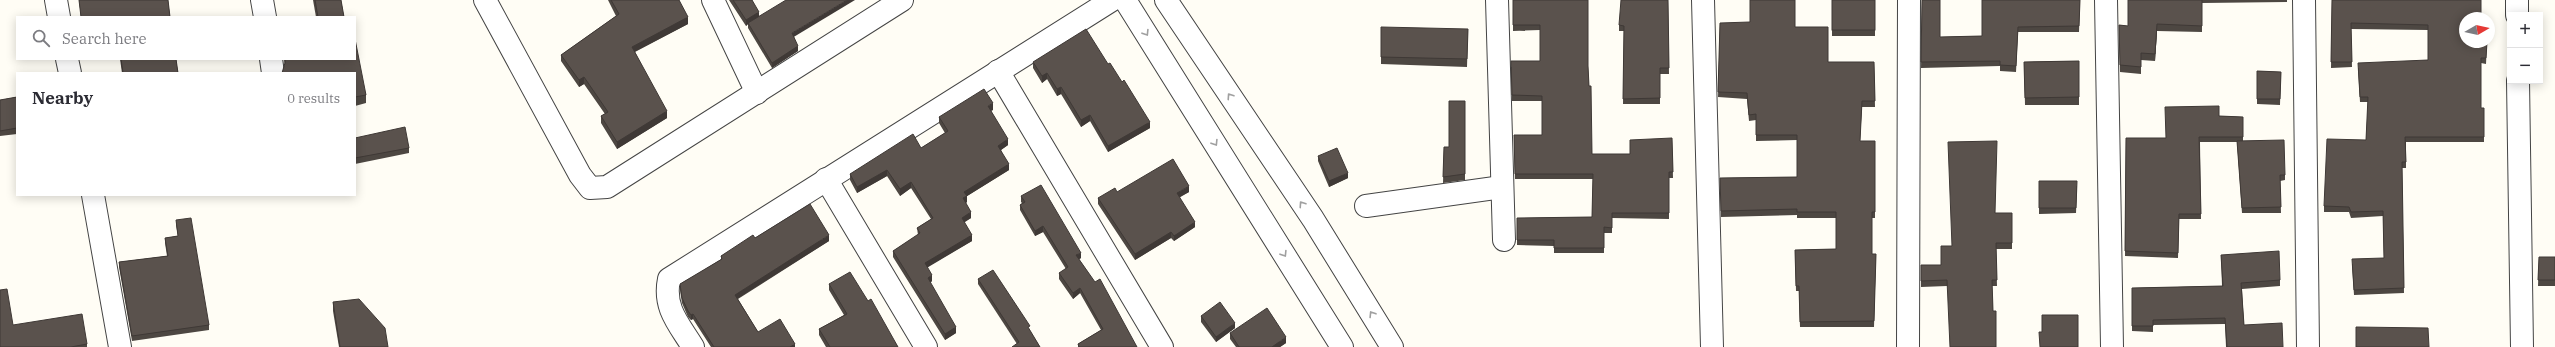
<!DOCTYPE html>
<html lang="en">
<head>
<meta charset="utf-8">
<style>
  body { margin:0; font-family:"IBM Plex Serif",serif; background:#f2f2f3; color:#2b2b33 }
  .controls { position:absolute; right:12px; top:12px; display:grid; overflow:hidden; border-radius:0px; box-shadow:0 2px 10px #0003 }
  .controls button { width:36px; height:36px; display:grid; place-items:center; padding:0; border:0; border-bottom:1px solid #e1e1e2; background:#fff; color:#2b2b33; font:20px sans-serif }
  .compass { position:absolute; left:2459px; top:12px; width:36px; height:36px; border-radius:50%; background:#fff; box-shadow:0 2px 10px #0003; rotate:81deg }
  .list { margin:0; padding:0; list-style:none }
  h2 { display:flex; justify-content:space-between; align-items:center; height:52px; margin:0; padding:0 16px; font-size:17px }
  h2 small { font-size:13px; font-weight:400; color:#7c7c81 }
  .icon { flex:none; width:22px; height:22px; fill:none; stroke:currentColor; stroke-width:2; stroke-linecap:round; stroke-linejoin:round }
  .map { position:relative; flex:none; width:2555px; height:347px; overflow:hidden }
  .search { position:absolute; background:#fff; box-shadow:0 2px 10px #0003; left:16px; top:16px; width:340px; height:44px; display:flex; align-items:center; gap:10px; box-sizing:border-box; padding:0 14px; border-radius:0px; color:#7c7c81; font-size:15px }
  .panel { position:absolute; background:#fff; box-shadow:0 2px 10px #0003; left:16px; top:72px; width:340px; height:124px; border-radius:0px }
  .map>svg:first-child { display:block }
  .lines { fill:none; stroke-linecap:round; stroke-linejoin:round }
  .minor-casing { stroke:#444; stroke-width:24 }
  .minor { stroke:#fff; stroke-width:22 }
  .wall { fill:#4d4742 }
  .shaded-wall { fill:#3f3936 }
  .building { fill:#5a524d; stroke:#3f3936 }
  .oneway { stroke:#a0a0a0 }
</style>
</head>
<body>
<div class="map">
<svg width="2555" height="347" viewBox="0 0 2555 347">
  <rect width="100%" height="100%" fill="#fffdf5"/>
  <g class="lines">
    <defs>
      <g id="minor">
        <polyline points="56,0 59,17"/>
        <polyline points="262,0 265,17"/>
        <polyline points="485,0 580,175 590,188 607,187 902,0"/>
        <polyline points="713,0 757,93"/>
        <polyline points="1125,0 1342,347"/>
        <polyline points="1166,0 1313,219 1392,347"/>
        <polyline points="1497,0 1504,240"/>
        <polyline points="1703,0 1712,347"/>
        <polyline points="2106,0 2112,347"/>
        <polyline points="2304,0 2308,347"/>
        <polyline points="2517,0 2517,15"/>
        <polyline points="67,59 70,73"/>
        <polyline points="271,59 273,73"/>
        <polyline points="998,71 1162,347"/>
        <polyline points="2518,81 2522,347"/>
        <polyline points="826,179 926,347"/>
        <polyline points="93,195 120,347"/>
        <polyline points="1366,206 1502,187"/>
        <path d="M693 347C679 324 663 308 669 279L1112 0"/>
        <polyline points="1908,347 1909,0"/>
      </g>
    </defs>
    <use href="#minor" class="minor-casing"/>
    <use href="#minor" class="minor"/>
  </g>
  <g class="wall">
    <polygon points="79,0 168,0 170,17 81,17"/>
    <polygon points="313,0 341,0 344,17 316,17"/>
    <polygon points="608,0 679,0 688,24 635,52 667,118 617,149 601,123 601,116 605,114 584,84 579,87 561,61 561,55 616,16"/>
    <polygon points="729,0 752,0 759,16 794,37 798,51 772,68 748,28 748,24 746,26"/>
    <polygon points="1513,0 1588,66 1592,154 1630,154 1672,138 1673,178 1669,178 1669,219 1612,218 1612,233 1604,233 1604,253 1554,253 1554,246 1517,245 1517,218 1592,217 1593,179 1515,179 1514,135 1542,135 1542,101 1512,101 1511,67 1540,61 1540,30 1513,31"/>
    <polygon points="1668,0 1669,74 1660,74 1660,104 1623,104 1624,31 1619,31 1619,25"/>
    <rect x="1832" y="0" width="43" height="36"/>
    <polygon points="1922,0 1940,37 1982,36 2080,0 2079,32 2018,32 2016,72 2000,71 2000,66 1921,68"/>
    <polygon points="2128,0 2287,0 2287,2 2202,3 2202,32 2157,31 2155,61 2141,60 2141,74 2120,72 2119,25 2128,26"/>
    <polygon points="2332,0 2465,18 2487,42 2486,64 2481,63 2481,108 2484,108 2484,142 2406,142 2406,168 2402,168 2404,293 2354,295 2352,264 2384,258 2383,216 2351,218 2349,212 2324,212 2324,206 2366,140 2368,102 2360,102 2358,68 2428,60 2428,30 2351,29 2352,67 2331,68"/>
    <polygon points="1720,23 1795,27 1828,62 1874,62 1875,107 1862,107 1860,141 1875,141 1875,218 1872,218 1872,254 1876,254 1874,327 1800,327 1799,291 1796,291 1795,250 1836,249 1836,218 1797,218 1797,215 1721,217 1720,178 1797,177 1797,140 1756,141 1756,120 1749,121 1747,99 1718,97"/>
    <polygon points="1468,29 1467,67 1381,64 1381,57"/>
    <polygon points="120,59 176,59 178,73 122,73"/>
    <polygon points="284,59 355,59 366,95 366,103 355,106 355,73 285,66"/>
    <polygon points="2079,61 2079,105 2025,105 2024,62"/>
    <polygon points="1033,62 1108,64 1150,128 1108,152 1090,121 1081,127 1061,94 1057,96 1047,79 1042,83 1033,68"/>
    <polygon points="2257,71 2281,72 2280,105 2257,104"/>
    <polygon points="17,97 17,134 0,136 0,100"/>
    <polygon points="1465,101 1465,180 1443,183 1444,147 1449,147"/>
    <polygon points="993,110 991,111 1008,145 1001,150 1009,170 967,196 967,202 966,203 971,218 964,222 972,241 927,267 932,281 930,283 956,333 945,340 893,257 893,251 918,235 917,228 931,219 911,188 900,196 887,176 857,193 850,180 850,174 921,148 945,133 939,123 939,117"/>
    <polygon points="2219,116 2243,117 2243,141 2285,175 2285,180 2280,181 2281,213 2242,213 2237,142 2200,142 2201,219 2179,219 2178,258 2125,256 2126,138 2166,138"/>
    <polygon points="355,138 409,148 409,153 355,164"/>
    <polygon points="1318,156 1348,178 1329,187 1318,161"/>
    <polygon points="2039,181 2077,186 2076,213 2039,214"/>
    <polygon points="1117,192 1189,192 1179,197 1195,227 1174,241 1171,238 1135,260 1098,204 1098,198"/>
    <polygon points="1021,196 1081,258 1079,259 1137,347 1078,347 1078,344 1101,330 1080,293 1073,299 1059,279 1059,273 1066,269 1043,232 1035,236 1020,210 1020,205 1022,203 1021,202"/>
    <polygon points="1995,213 2012,213 2012,249 1996,249 1997,286 1992,286 1993,311 1996,347 1947,286 1921,287 1921,265 1941,265 1952,246"/>
    <polygon points="176,220 209,325 209,330 132,341 119,267 119,262 167,256 165,243 165,238 178,236 176,225"/>
    <polygon points="755,238 829,241 738,299 758,332 795,347 711,347 693,319 691,320 688,317 682,303 680,290 680,284 721,260 721,256"/>
    <polygon points="2221,255 2280,280 2280,286 2242,289 2244,325 2283,347 2226,347 2225,324 2153,325 2153,332 2132,331 2132,288 2222,286"/>
    <polygon points="2539,257 2555,257 2555,286 2538,286"/>
    <polygon points="978,279 1030,331 1040,347 1017,344 978,284"/>
    <polygon points="829,284 868,301 898,347 826,347 819,335 819,329 844,315 829,290"/>
    <polygon points="333,302 388,347 339,347 333,311"/>
    <polygon points="1201,316 1235,328 1216,342 1201,322"/>
    <polygon points="13,325 87,344 87,347 0,347"/>
    <polygon points="1230,333 1286,343 1280,347 1236,347 1230,339"/>
  </g>
  <g class="shaded-wall">
    <polygon points="847,0 855,0 792,38 792,33"/>
    <polygon points="759,12 759,17 748,23 748,24 746,26 746,20"/>
    <polygon points="688,17 688,24 632,53 632,47"/>
    <polygon points="2157,24 2157,31 2155,61 2155,54"/>
    <polygon points="798,46 798,51 772,68 772,63"/>
    <polygon points="1047,73 1047,79 1042,83 1042,76"/>
    <polygon points="584,77 584,84 579,87 579,80"/>
    <polygon points="1061,87 1061,94 1057,96 1057,89"/>
    <polygon points="993,103 993,110 988,112 988,106"/>
    <polygon points="667,111 667,118 617,149 617,142"/>
    <polygon points="1090,115 1090,121 1081,127 1081,120"/>
    <polygon points="1150,122 1150,128 1108,152 1108,146"/>
    <polygon points="1008,139 1008,145 998,152 998,146"/>
    <polygon points="1009,164 1009,170 964,198 964,192"/>
    <polygon points="887,170 887,176 857,193 857,187"/>
    <polygon points="1348,173 1348,178 1329,187 1329,181"/>
    <polygon points="911,182 911,188 900,196 900,189"/>
    <polygon points="1189,186 1189,192 1177,199 1177,193"/>
    <polygon points="967,196 967,202 963,204 963,198"/>
    <polygon points="971,212 971,218 962,224 962,218"/>
    <polygon points="1195,222 1195,227 1174,241 1174,236"/>
    <polygon points="1043,226 1043,232 1035,236 1035,231"/>
    <polygon points="1171,232 1171,238 1135,260 1135,254"/>
    <polygon points="829,235 829,241 735,300 735,295"/>
    <polygon points="972,235 972,241 925,269 925,263"/>
    <polygon points="1081,253 1081,258 1076,261 1076,255"/>
    <polygon points="932,275 932,281 928,284 928,278"/>
    <polygon points="1080,288 1080,293 1073,299 1073,293"/>
    <polygon points="693,314 693,319 691,320 691,315"/>
    <polygon points="1235,323 1235,328 1216,342 1216,337"/>
    <polygon points="956,327 956,333 945,340 945,334"/>
    <polygon points="1286,337 1286,343 1280,347 1272,347"/>
    <polygon points="795,344 795,347 790,347"/>
  </g>
  <g class="building">
    <polygon points="79,0 168,0 170,17 81,17"/>
    <polygon points="315,0 341,0 344,17 318,17"/>
    <polygon points="611,0 679,0 688,17 632,47 667,111 617,142 601,116 608,112 584,77 579,80 561,55 619,14"/>
    <polygon points="733,0 752,0 759,12 746,20"/>
    <polygon points="786,0 847,0 792,33 798,46 772,63 748,23"/>
    <polygon points="1513,0 1588,0 1588,66 1589,86 1591,86 1592,154 1630,154 1630,140 1672,138 1673,172 1669,172 1669,213 1612,213 1612,228 1604,227 1604,248 1554,248 1554,240 1517,240 1517,218 1592,217 1593,174 1515,174 1514,135 1542,135 1542,96 1512,95 1511,61 1540,61 1540,25 1513,25"/>
    <polygon points="1621,0 1668,0 1669,68 1660,68 1660,98 1623,99 1624,26 1619,25"/>
    <polygon points="1750,0 1795,0 1795,27 1828,27 1828,62 1874,62 1875,101 1862,101 1860,141 1875,141 1875,212 1872,212 1872,254 1876,254 1874,321 1800,322 1799,286 1796,286 1795,250 1836,249 1836,212 1797,212 1797,209 1721,211 1720,178 1797,177 1797,135 1756,135 1756,114 1749,115 1747,93 1718,92 1720,23 1750,22"/>
    <rect x="1832" y="0" width="43" height="30"/>
    <polygon points="1922,0 1940,0 1940,37 1982,36 1982,0 2080,0 2079,26 2018,27 2016,66 2000,65 2000,61 1921,62"/>
    <polygon points="2128,0 2202,0 2202,26 2157,24 2155,54 2141,53 2141,67 2120,65 2119,25 2128,26"/>
    <polygon points="2332,0 2481,0 2481,18 2465,18 2465,42 2487,42 2486,58 2481,58 2481,108 2484,108 2484,137 2405,137 2406,162 2402,162 2404,288 2354,290 2352,259 2384,258 2383,211 2351,212 2349,207 2324,206 2327,139 2366,140 2368,97 2360,97 2358,63 2428,60 2428,25 2351,23 2352,62 2331,62"/>
    <polygon points="1381,27 1468,29 1467,59 1381,57"/>
    <polygon points="1086,29 1108,64 1110,63 1122,82 1124,80 1150,122 1108,146 1090,115 1081,120 1061,87 1057,89 1047,73 1042,76 1033,62"/>
    <polygon points="355,39 366,95 355,97 355,73 282,73 285,63 285,59 355,59"/>
    <polygon points="121,59 176,59 178,73 123,73"/>
    <polygon points="2079,61 2079,97 2025,98 2024,62"/>
    <polygon points="2257,71 2281,72 2280,99 2257,99"/>
    <polygon points="984,89 993,103 988,106 1008,139 998,146 1009,164 964,192 967,196 963,198 971,212 962,218 972,235 925,263 932,275 928,278 956,327 945,334 893,251 920,233 917,228 933,218 911,182 900,189 887,170 857,187 850,174 913,134 921,148 948,131 939,117"/>
    <polygon points="17,97 17,128 0,131 0,100"/>
    <polygon points="1449,101 1465,101 1465,174 1443,177 1444,147 1449,147"/>
    <polygon points="2219,106 2219,116 2243,117 2243,137 2199,137 2201,214 2179,214 2178,253 2125,251 2126,138 2166,138 2165,107"/>
    <polygon points="405,127 409,148 355,158 355,138"/>
    <polygon points="2284,140 2285,175 2280,175 2281,207 2242,208 2237,141"/>
    <polygon points="1997,141 1995,213 2012,213 2012,243 1996,243 1997,280 1992,280 1993,311 1996,311 1996,347 1950,347 1947,280 1921,281 1921,265 1941,265 1941,246 1952,246 1948,142"/>
    <polygon points="1337,148 1348,173 1329,181 1318,156"/>
    <polygon points="1173,159 1189,186 1177,193 1195,222 1174,236 1171,232 1135,254 1098,198 1115,188 1117,192"/>
    <polygon points="2039,181 2077,181 2076,208 2039,208"/>
    <polygon points="1041,185 1081,253 1076,255 1095,282 1100,279 1137,347 1079,347 1078,344 1103,329 1080,288 1073,293 1059,273 1068,267 1043,226 1035,231 1020,205 1025,202 1021,196"/>
    <polygon points="810,204 829,235 735,295 758,332 780,319 795,344 790,347 714,347 693,314 691,315 688,311 682,298 680,284 722,259 721,256 753,235 755,238"/>
    <polygon points="191,218 209,325 132,336 119,262 168,256 165,238 178,236 176,220"/>
    <polygon points="2279,251 2280,280 2241,283 2244,325 2282,323 2283,347 2227,347 2225,318 2153,320 2153,326 2132,326 2132,288 2223,286 2221,255"/>
    <polygon points="2539,257 2555,257 2555,280 2538,280"/>
    <polygon points="993,270 1030,326 1028,327 1040,347 1012,347 1019,342 978,279"/>
    <polygon points="850,272 868,301 871,299 898,347 830,347 819,329 847,314 829,284"/>
    <polygon points="7,289 13,325 82,314 87,344 71,347 0,347 0,290"/>
    <polygon points="359,299 385,328 388,347 340,347 333,302"/>
    <polygon points="1220,302 1235,323 1216,337 1201,316"/>
    <polygon points="1267,308 1286,337 1272,347 1239,347 1230,333"/>
    <polygon points="2042,315 2078,315 2078,347 2040,347 2039,332 2042,332"/>
    <polygon points="2356,327 2428,328 2429,347 2356,347"/>
  </g>
  <defs><path id="oneway-chevron" d="M-2-3.5L2.5 0L-2 3.5" fill="none" stroke-width="1.6" stroke-linecap="round" stroke-linejoin="round"/></defs>
  <g class="oneway">
    <use href="#oneway-chevron" transform="translate(1146 33) rotate(58)"/>
    <use href="#oneway-chevron" transform="translate(1230 96) rotate(-124)"/>
    <use href="#oneway-chevron" transform="translate(1215 143) rotate(58)"/>
    <use href="#oneway-chevron" transform="translate(1302 204) rotate(-124)"/>
    <use href="#oneway-chevron" transform="translate(1284 254) rotate(58)"/>
    <use href="#oneway-chevron" transform="translate(1372 314) rotate(-122)"/>
  </g>
</svg>
<div class="controls">
<button>+</button>
<button>−</button>
</div>
<svg class="compass" viewBox="-18 -18 36 36"><path d="M0-13l5 13h-10z" fill="#e53935"/><path d="M0 13l5-13h-10z" fill="#7c7c81"/></svg>
<div class="search"><svg class="icon" aria-label="search" viewBox="0 0 24 24"><circle cx="10" cy="10" r="6"/><path d="M15 15l6 6"/></svg>Search here</div>
<section class="panel">
<h2>Nearby<small>0 results</small></h2>
<ul class="list">
</ul>
</section>
</div>
</body>
</html>
